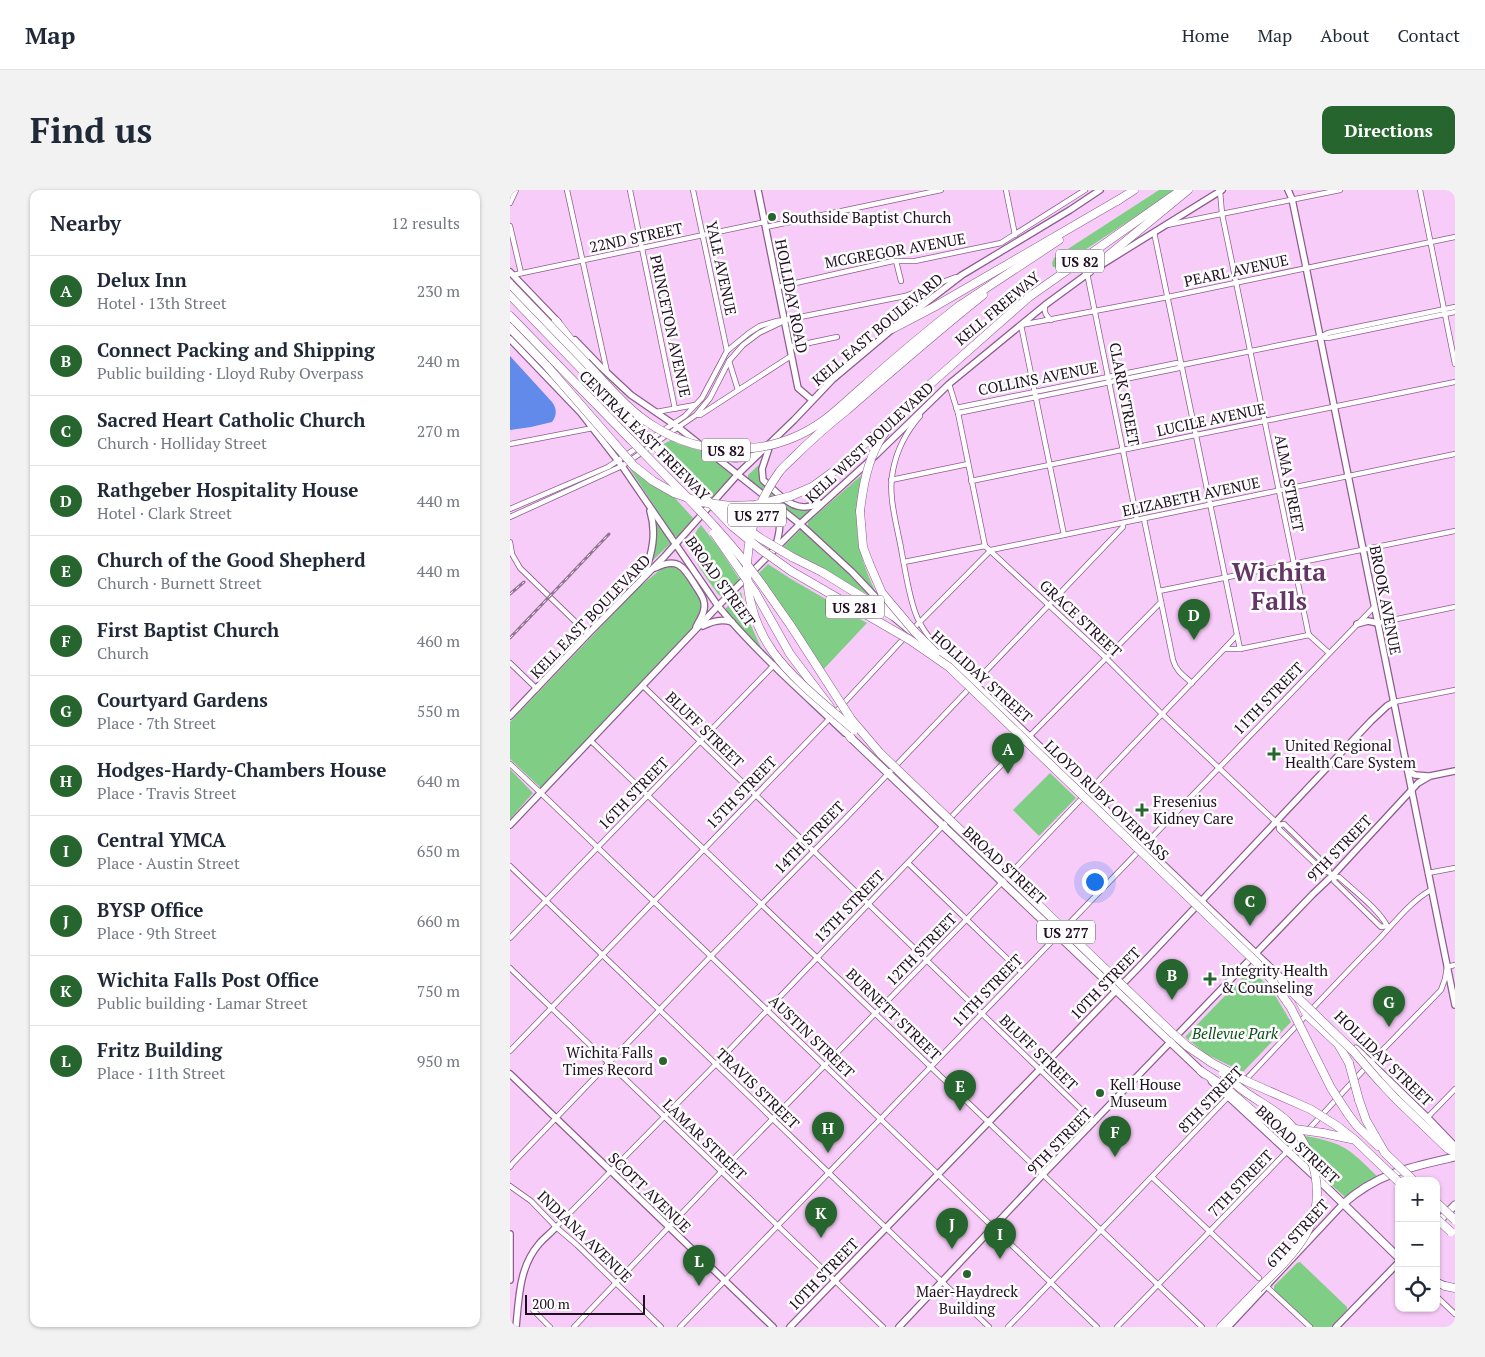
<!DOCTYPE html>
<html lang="en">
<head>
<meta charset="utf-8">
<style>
  body { margin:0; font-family:"PT Serif",serif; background:#f2f2f3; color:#1f2937 }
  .controls { position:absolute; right:15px; bottom:15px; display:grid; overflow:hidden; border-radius:10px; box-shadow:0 1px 4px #0004 }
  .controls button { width:45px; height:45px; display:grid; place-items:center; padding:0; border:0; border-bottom:1px solid #e0e1e3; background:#fff; color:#1f2937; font:25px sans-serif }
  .scale { position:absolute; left:15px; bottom:12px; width:120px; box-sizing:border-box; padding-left:5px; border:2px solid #210e22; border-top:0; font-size:14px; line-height:18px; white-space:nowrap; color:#210e22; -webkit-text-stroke:4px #fefefe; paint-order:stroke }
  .you { position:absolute; left:584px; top:691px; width:18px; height:18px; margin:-12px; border:4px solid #fff; border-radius:50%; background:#1a73e8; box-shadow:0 0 0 8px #1a73e833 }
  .badge { display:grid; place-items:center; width:32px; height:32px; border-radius:50%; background:#27652e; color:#fff; font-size:16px; font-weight:700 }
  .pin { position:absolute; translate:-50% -41px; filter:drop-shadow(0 1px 2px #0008) }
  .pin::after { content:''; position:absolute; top:26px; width:18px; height:15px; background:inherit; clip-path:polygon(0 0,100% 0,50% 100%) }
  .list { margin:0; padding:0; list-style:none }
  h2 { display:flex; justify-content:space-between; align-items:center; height:65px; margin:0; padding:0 20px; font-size:21px }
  h2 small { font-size:16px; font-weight:400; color:#747a83 }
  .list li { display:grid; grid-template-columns:32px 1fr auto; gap:15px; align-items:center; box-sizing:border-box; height:70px; padding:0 20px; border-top:1px solid #e0e1e3 }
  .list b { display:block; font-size:19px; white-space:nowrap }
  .list p { margin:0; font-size:16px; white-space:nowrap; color:#747a83 }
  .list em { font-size:16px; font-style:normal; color:#747a83 }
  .icon { flex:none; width:28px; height:28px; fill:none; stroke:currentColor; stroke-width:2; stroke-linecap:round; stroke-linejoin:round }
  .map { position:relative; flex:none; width:945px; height:1137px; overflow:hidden; border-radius:10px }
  header { display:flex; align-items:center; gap:30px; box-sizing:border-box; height:70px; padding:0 25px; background:#fff; border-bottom:1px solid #e0e1e3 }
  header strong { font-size:24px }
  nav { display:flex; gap:28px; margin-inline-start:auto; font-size:18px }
  .intro { display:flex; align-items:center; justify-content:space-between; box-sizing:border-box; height:120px; padding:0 30px }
  h1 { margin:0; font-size:35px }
  .button { padding:12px 22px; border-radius:10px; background:#27652e; color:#fff; font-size:18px; font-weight:700 }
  main { display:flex; gap:30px; padding:0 30px }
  aside { flex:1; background:#fff; border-radius:10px; box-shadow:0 1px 4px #0004 }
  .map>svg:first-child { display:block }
  .green { fill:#80ce85 }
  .water { fill:#628aea }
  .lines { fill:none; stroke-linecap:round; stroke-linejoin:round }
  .street-casing { stroke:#8c5c8e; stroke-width:6 }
  .secondary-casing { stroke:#8c5c8e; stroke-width:8 }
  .primary-casing { stroke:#8c5c8e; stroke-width:9 }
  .highway-casing { stroke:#8c5c8e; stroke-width:9 }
  .street { stroke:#fff; stroke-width:4.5 }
  .secondary { stroke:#fff; stroke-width:5.5 }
  .primary { stroke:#fff; stroke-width:7 }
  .highway { stroke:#fff; stroke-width:8 }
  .rail-casing { stroke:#937394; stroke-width:3 }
  .rail { stroke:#fefefe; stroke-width:1; stroke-dasharray:4; stroke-linecap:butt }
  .highway-bridge-casing { stroke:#8c5c8e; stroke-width:9; stroke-linecap:butt }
  .highway-bridge { stroke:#fff; stroke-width:8 }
  .poi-dot { fill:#27652e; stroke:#fefefe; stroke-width:2 }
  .labels { text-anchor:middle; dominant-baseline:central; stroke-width:5; stroke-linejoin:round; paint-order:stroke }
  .shield { fill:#fefefe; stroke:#635664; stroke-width:1 }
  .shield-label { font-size:14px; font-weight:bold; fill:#210e22 }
  .poi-label { font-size:15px; fill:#210e22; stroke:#fefefe; text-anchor:start }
  .street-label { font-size:15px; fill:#210e22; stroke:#fefefe }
  .park-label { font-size:15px; font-style:italic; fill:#0a4f18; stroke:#fefefe }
  .town-label { font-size:25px; font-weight:bold; fill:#643666; stroke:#fefefe }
</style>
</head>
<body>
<header>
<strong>Map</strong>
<nav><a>Home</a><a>Map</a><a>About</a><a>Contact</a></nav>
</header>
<div class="intro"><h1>Find us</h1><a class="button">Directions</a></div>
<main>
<aside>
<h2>Nearby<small>12 results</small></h2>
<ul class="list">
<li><span class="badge">A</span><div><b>Delux Inn</b><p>Hotel · 13th Street</p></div><em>230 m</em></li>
<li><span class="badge">B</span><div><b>Connect Packing and Shipping</b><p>Public building · Lloyd Ruby Overpass</p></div><em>240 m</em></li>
<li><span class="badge">C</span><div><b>Sacred Heart Catholic Church</b><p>Church · Holliday Street</p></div><em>270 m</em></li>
<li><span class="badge">D</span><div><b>Rathgeber Hospitality House</b><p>Hotel · Clark Street</p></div><em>440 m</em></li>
<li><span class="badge">E</span><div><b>Church of the Good Shepherd</b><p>Church · Burnett Street</p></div><em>440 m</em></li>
<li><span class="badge">F</span><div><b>First Baptist Church</b><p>Church</p></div><em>460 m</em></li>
<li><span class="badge">G</span><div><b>Courtyard Gardens</b><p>Place · 7th Street</p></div><em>550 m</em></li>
<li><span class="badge">H</span><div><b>Hodges-Hardy-Chambers House</b><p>Place · Travis Street</p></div><em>640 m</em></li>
<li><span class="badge">I</span><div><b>Central YMCA</b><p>Place · Austin Street</p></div><em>650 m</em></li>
<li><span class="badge">J</span><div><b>BYSP Office</b><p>Place · 9th Street</p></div><em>660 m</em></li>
<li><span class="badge">K</span><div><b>Wichita Falls Post Office</b><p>Public building · Lamar Street</p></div><em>750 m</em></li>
<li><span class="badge">L</span><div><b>Fritz Building</b><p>Place · 11th Street</p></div><em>950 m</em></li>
</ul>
</aside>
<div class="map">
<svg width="945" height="1137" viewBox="0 0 945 1137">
  <rect width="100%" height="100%" fill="#f8ccf9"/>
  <g class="green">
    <polygon points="649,0 666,0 549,77 543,77 542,73 544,68"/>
    <polygon points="161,250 168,254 192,261 222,284 223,288 202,310 150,256"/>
    <polygon points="251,273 254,294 281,317 290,320 303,320 290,329 238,288 238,285"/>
    <polygon points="120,277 142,295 164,307 184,329 167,347 164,346 120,279"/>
    <path d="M354 283C352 298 348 314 347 330 346 357 357 385 369 409L345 382 298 337V332Z"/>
    <polygon points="146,329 162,352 140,373 147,346"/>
    <path d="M191 335 209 358 230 390 217 404 210 406 208 404C194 383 169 359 191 335Z"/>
    <polygon points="291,339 328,373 359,405 285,367 273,357"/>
    <polygon points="258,374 281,389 357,433 311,482 248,384"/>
    <polygon points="161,376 172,380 191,408 193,415 190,424 173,452 32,598 30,597 0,569 0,532 128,398 151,379"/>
    <polygon points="231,402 238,429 253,462 235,444 216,420 216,418"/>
    <polygon points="0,579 23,603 0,629"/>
    <polygon points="540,583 566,608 529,646 503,620"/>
    <polygon points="742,778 766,807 781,832 733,882 696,864 675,847"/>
    <path d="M795 946C835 953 839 959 867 986L835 1007 807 982 793 947Z"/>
    <polygon points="790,1072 837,1117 837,1120 821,1137 802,1137 764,1100 764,1096 787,1073"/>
  </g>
  <path class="water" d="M0 166 42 212C47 219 47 225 42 232L21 237 0 240Z"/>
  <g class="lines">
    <defs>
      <g id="street">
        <polyline points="57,0 97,182"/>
        <polyline points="120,0 165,219"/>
        <polyline points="183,0 217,161"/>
        <polyline points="496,0 505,45"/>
        <polyline points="910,0 945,174"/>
        <polyline points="710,1 712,24 798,442 799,445 819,463"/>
        <polyline points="0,13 6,0"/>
        <polyline points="657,35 830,0"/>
        <polyline points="0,36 11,83"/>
        <polyline points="256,37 431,0"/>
        <polyline points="644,42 730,459"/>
        <polyline points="386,71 391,91"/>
        <polyline points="577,83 627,330"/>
        <polyline points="3,85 255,32"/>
        <polyline points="268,97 383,71 405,71 491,53 575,0"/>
        <path d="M535 115C534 122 535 125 541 130"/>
        <polyline points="810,147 818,143 945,117"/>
        <polyline points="280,157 327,147"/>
        <polyline points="219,171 228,200"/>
        <path d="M439 194 448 223 475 356 596 468 652 524 769 635V639L813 681C819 682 821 683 824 687V691L871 737 877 736"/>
        <polyline points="446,218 667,173 672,175"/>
        <polyline points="146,222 185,215"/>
        <polyline points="448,223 669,178 672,175 810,147 818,148 945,122"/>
        <polyline points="188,225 190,225 281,166"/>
        <path d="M410 226C396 242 387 259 383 280 377 306 388 338 392 364 396 384 399 408 407 427 412 439 420 449 429 459"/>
        <polyline points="0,254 83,238"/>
        <polyline points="381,290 458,274"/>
        <polyline points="461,291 945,192"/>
        <polyline points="0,319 98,277 163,234 175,226 192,208 217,161 239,143 250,136 267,131 275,130 395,106 446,87"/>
        <polyline points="0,327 112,276 186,225 200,208 219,171 233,155 249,143 272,132"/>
        <path d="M634 329 663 470C666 481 674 486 682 493"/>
        <polyline points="554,345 511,135 658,107 945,47"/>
        <polyline points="0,352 2,364 10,378 78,444"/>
        <polyline points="394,372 475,356"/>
        <polyline points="649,401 945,341"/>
        <polyline points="868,433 945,417"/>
        <polyline points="401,441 481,360 945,264"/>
        <polyline points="714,459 727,445"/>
        <polyline points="0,473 27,499"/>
        <polyline points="133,496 584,932"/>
        <polyline points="884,512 945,500"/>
        <polyline points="81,551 692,1137"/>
        <polyline points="0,574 35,607 587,1137"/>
        <polyline points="769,635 774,634 818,677 819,682"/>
        <polyline points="398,673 511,782"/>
        <polyline points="0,676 479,1137"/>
        <polyline points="918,683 945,678"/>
        <path d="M824 687H829C842 699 872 722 878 738"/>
        <polyline points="0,748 264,475"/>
        <polyline points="0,778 373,1137"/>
        <polyline points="0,861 320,528 396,446"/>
        <path d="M728 898C775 848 821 798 869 749 884 733 902 710 921 700"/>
        <polyline points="917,928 945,899"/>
        <polyline points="797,941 860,873 931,800 935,789 937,777 945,775"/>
        <polyline points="0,977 2,974 201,766 335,629 613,337 613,333"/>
        <polyline points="642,987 749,1088"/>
        <polyline points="0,996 21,1011 46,1037 67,1055 151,1137"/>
        <polyline points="46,1037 206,874 467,600 651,412"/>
        <polyline points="757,1097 800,1137"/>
        <polyline points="926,1106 945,1124"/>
        <polyline points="23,1120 40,1137"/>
        <polyline points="64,1137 211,982 457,729 714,459 730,459 799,445"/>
        <polyline points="170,1137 865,416"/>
        <polyline points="498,1137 720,905"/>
        <polyline points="607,1137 792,946"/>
      </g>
      <g id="secondary">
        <polyline points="248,0 288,198 302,210"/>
        <polyline points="778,0 782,9 796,77 945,815"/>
        <polyline points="588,77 712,0"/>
        <polyline points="0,82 48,132"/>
        <polyline points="392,131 452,85 560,20 590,0"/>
        <path d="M0 149 71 223 112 276 208 416C246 462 292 502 335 543"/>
        <polyline points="65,150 92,178 121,205 169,238 290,334 342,382 377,419"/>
        <path d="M260 255 252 279 253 290C270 305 285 326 309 313"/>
        <path d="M207 266C222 269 233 270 247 264"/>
        <path d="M263 315C273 328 270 343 265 358"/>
        <path d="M145 378C168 367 173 376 185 395 188 400 193 406 194 412 196 421 190 429 186 437"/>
        <path d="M134 385C142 364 147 343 140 321"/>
        <polyline points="847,434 858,431 868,433"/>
        <path d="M193 436C203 431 211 429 222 432"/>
        <polyline points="0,526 78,444 155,366 228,284 284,230 322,190 385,137"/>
        <polyline points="898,581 905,585 918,586"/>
        <polyline points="0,635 208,416 290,334 366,265 439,194 535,115 580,82"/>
        <polyline points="0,884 263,1137"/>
        <polyline points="0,1044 0,1090"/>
        <path d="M6 1137C9 1108 9 1077 29 1054 34 1048 41 1043 46 1037"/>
        <polyline points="280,1137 629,777 861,531 877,516 884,512"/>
        <polyline points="389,1137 537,980 803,704 823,685 908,593 920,586 945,581"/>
        <polyline points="718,1137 833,1014"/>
        <polyline points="826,1137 889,1072"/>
      </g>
      <g id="primary">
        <polyline points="383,426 401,441"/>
        <polyline points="424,458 440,471 776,793"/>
        <polyline points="341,548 694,884"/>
        <polyline points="846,859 917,928 945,957"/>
        <polyline points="702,891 811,992 889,1068"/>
        <path d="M833 1014C868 983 901 977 945 967"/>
        <polyline points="926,1034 945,1015"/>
        <polyline points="926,1092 935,1096"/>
      </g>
      <g id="highway">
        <polyline points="607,11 624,0"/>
        <polyline points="577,83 678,0"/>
        <polyline points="0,105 129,239"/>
        <polyline points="449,116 549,50"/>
        <polyline points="452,122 473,105"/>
        <polyline points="0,126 121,250"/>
        <polyline points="46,131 75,168"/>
        <polyline points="382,139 424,117 610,9"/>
        <polyline points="400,212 519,107 671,0"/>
        <polyline points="350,321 353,357 359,373"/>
        <polyline points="282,367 312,382 383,426"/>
        <polyline points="253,396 281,436"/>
        <polyline points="245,402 280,464 320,517"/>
        <polyline points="327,526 341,548"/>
        <polyline points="758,783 782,802"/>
        <polyline points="789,810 797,825 828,854 839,873"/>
        <path d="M691 881C701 888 713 895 723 904 741 919 748 929 771 937"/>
        <polyline points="886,909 938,959 945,962"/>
        <polyline points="849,910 856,930 875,963"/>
        <polyline points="838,924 847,936 868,956"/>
        <polyline points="827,936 845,950 870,974"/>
        <polyline points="813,943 841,949"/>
        <polyline points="935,1096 945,1098"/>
        <polyline points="711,1137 748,1099"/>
      </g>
    </defs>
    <use href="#street" class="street-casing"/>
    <use href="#secondary" class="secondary-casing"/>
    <use href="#primary" class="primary-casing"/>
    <use href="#highway" class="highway-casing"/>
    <use href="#street" class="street"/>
    <use href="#secondary" class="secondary"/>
    <use href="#primary" class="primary"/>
    <use href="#highway" class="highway"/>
    <defs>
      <g id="rail">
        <polyline points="0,404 14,392"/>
        <polyline points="0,448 99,344"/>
      </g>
    </defs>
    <use href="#rail" class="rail-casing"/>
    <use href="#rail" class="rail"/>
    <defs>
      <g id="highway-bridge">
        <path d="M0 94C27 122 54 150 81 178 101 199 120 222 145 237 196 269 264 266 313 231 328 220 342 206 356 194 386 167 417 141 449 116"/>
        <polyline points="0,138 36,175 124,276 143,291 164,303 190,312 221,316 245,315 281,306 302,297 327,279 400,212"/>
        <polyline points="129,239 222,336 250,359 281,381 400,450 439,477 748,774 761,789 781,818 821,898 838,924"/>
        <path d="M121 250C166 297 215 342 253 396"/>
        <polyline points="213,321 250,348 282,367"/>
        <path d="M350 321C353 297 357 272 370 250 374 243 379 237 384 231"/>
        <polyline points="204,343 245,402"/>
        <polyline points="359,373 372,403 404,441 426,463"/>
        <polyline points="281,436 341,529 370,563 660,841 677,856 702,873 736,891 800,919 827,936"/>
        <path d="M344 540C317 516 284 491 263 462 224 407 231 334 270 281 274 276 279 272 283 268 300 251 318 235 337 220 375 187 413 154 452 122"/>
        <polyline points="782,802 843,861 869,891 886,909"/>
        <polyline points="839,873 849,910"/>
        <path d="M713 883C718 888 724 893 730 898 745 910 763 918 777 931 806 960 817 1008 796 1044 784 1065 765 1082 748 1099"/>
        <polyline points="771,937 813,943"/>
        <polyline points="875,963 904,991"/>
        <polyline points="870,974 889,992"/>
        <polyline points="926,1012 945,1030"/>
        <polyline points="926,1028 941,1042"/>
      </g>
    </defs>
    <use href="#highway-bridge" class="highway-bridge-casing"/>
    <use href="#highway-bridge" class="highway-bridge"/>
  </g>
  <g class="poi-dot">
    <circle cx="262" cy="27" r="5"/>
    <path d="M761.5 556.5h5v5h5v5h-5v5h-5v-5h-5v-5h5z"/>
    <path d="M629.5 612.5h5v5h5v5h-5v5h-5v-5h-5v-5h5z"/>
    <path d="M697.5 781.5h5v5h5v5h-5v5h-5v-5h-5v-5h5z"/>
    <circle cx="153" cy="871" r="5"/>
    <circle cx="590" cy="903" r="5"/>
    <circle cx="457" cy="1084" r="5"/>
  </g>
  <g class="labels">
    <g class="shield">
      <rect x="546" y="59.5" width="48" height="23" rx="4"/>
      <rect x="192" y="248.5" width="48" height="23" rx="4"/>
      <rect x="218" y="313.5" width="58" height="23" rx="4"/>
      <rect x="316" y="405.5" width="58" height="23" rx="4"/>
      <rect x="527" y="730.5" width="58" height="23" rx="4"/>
    </g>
    <g class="shield-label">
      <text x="570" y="71">US 82</text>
      <text x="216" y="260">US 82</text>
      <text x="247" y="325">US 277</text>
      <text x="345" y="417">US 281</text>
      <text x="556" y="742">US 277</text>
    </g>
    <g class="poi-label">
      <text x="272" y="27">Southside Baptist Church</text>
      <text x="775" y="555">United Regional<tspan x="775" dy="17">Health Care System</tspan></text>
      <text x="643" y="611">Fresenius<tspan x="643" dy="17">Kidney Care</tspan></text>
      <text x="711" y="780">Integrity Health<tspan x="711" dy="17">&amp; Counseling</tspan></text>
      <text x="143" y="862" text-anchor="end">Wichita Falls<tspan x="143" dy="17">Times Record</tspan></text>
      <text x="600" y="894">Kell House<tspan x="600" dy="17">Museum</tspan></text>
      <text x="457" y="1101" text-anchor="middle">Maer-Haydreck<tspan x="457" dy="17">Building</tspan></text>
    </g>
    <g class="street-label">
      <text transform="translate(126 47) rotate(-12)">22ND STREET</text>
      <text transform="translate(385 60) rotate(-10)">MCGREGOR AVENUE</text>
      <text transform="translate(212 78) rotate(78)">YALE AVENUE</text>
      <text transform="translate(726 80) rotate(-12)">PEARL AVENUE</text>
      <text transform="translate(282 106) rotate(79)">HOLLIDAY ROAD</text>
      <text transform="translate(487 118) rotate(-40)">KELL FREEWAY</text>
      <text transform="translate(161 136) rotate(78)">PRINCETON AVENUE</text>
      <text transform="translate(367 139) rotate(-40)">KELL EAST BOULEVARD</text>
      <text transform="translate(528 188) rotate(-11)">COLLINS AVENUE</text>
      <text transform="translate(615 204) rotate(79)">CLARK STREET</text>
      <text transform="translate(701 229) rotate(-12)">LUCILE AVENUE</text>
      <text transform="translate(135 245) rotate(45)">CENTRAL EAST FREEWAY</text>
      <text transform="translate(359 252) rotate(-43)">KELL WEST BOULEVARD</text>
      <text transform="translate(780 293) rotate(79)">ALMA STREET</text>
      <text transform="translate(681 306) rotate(-12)">ELIZABETH AVENUE</text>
      <text transform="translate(211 391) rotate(54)">BROAD STREET</text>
      <text transform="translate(876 410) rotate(79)">BROOK AVENUE</text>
      <text transform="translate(80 426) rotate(-46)">KELL EAST BOULEVARD</text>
      <text transform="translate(571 428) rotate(43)">GRACE STREET</text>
      <text transform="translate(472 486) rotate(42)">HOLLIDAY STREET</text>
      <text transform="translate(758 508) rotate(-46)">11TH STREET</text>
      <text transform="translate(195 539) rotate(44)">BLUFF STREET</text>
      <text transform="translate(231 602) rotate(-46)">15TH STREET</text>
      <text transform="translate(123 603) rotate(-46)">16TH STREET</text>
      <text transform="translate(597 610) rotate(44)">LLOYD RUBY OVERPASS</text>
      <text transform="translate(299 647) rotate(-46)">14TH STREET</text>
      <text transform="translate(829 658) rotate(-46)">9TH STREET</text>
      <text transform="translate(495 675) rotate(43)">BROAD STREET</text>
      <text transform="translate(339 716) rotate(-46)">13TH STREET</text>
      <text transform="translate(411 759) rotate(-46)">12TH STREET</text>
      <text transform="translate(595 793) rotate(-46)">10TH STREET</text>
      <text transform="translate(477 800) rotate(-46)">11TH STREET</text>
      <text transform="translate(384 824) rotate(44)">BURNETT STREET</text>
      <text transform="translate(302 846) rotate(44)">AUSTIN STREET</text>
      <text transform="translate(529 862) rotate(44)">BLUFF STREET</text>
      <text transform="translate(874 868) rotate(44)">HOLLIDAY STREET</text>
      <text transform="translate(248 898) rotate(44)">TRAVIS STREET</text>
      <text transform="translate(700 909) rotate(-46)">8TH STREET</text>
      <text transform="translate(195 949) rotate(44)">LAMAR STREET</text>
      <text transform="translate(549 951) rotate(-46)">9TH STREET</text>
      <text transform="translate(788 954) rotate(43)">BROAD STREET</text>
      <text transform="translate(730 993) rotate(-46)">7TH STREET</text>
      <text transform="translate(140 1002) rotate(44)">SCOTT AVENUE</text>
      <text transform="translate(787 1043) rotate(-48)">6TH STREET</text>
      <text transform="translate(75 1046) rotate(44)">INDIANA AVENUE</text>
      <text transform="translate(313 1084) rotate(-46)">10TH STREET</text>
    </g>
    <g class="park-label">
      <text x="725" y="843">Bellevue Park</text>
    </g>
    <g class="town-label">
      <text x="769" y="381">Wichita<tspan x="769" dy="29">Falls</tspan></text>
    </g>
  </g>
</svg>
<div class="controls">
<button>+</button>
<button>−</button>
<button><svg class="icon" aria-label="locate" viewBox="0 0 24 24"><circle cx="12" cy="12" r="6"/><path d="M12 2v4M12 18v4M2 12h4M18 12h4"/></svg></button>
</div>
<div class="scale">200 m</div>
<div class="you"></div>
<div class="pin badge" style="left:498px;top:584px">A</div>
<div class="pin badge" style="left:662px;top:810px">B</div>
<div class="pin badge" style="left:740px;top:736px">C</div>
<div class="pin badge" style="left:684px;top:450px">D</div>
<div class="pin badge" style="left:450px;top:921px">E</div>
<div class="pin badge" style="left:605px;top:967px">F</div>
<div class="pin badge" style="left:879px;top:837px">G</div>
<div class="pin badge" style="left:318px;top:963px">H</div>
<div class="pin badge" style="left:490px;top:1069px">I</div>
<div class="pin badge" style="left:442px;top:1059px">J</div>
<div class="pin badge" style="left:311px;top:1048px">K</div>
<div class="pin badge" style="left:189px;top:1096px">L</div>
</div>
</main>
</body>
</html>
